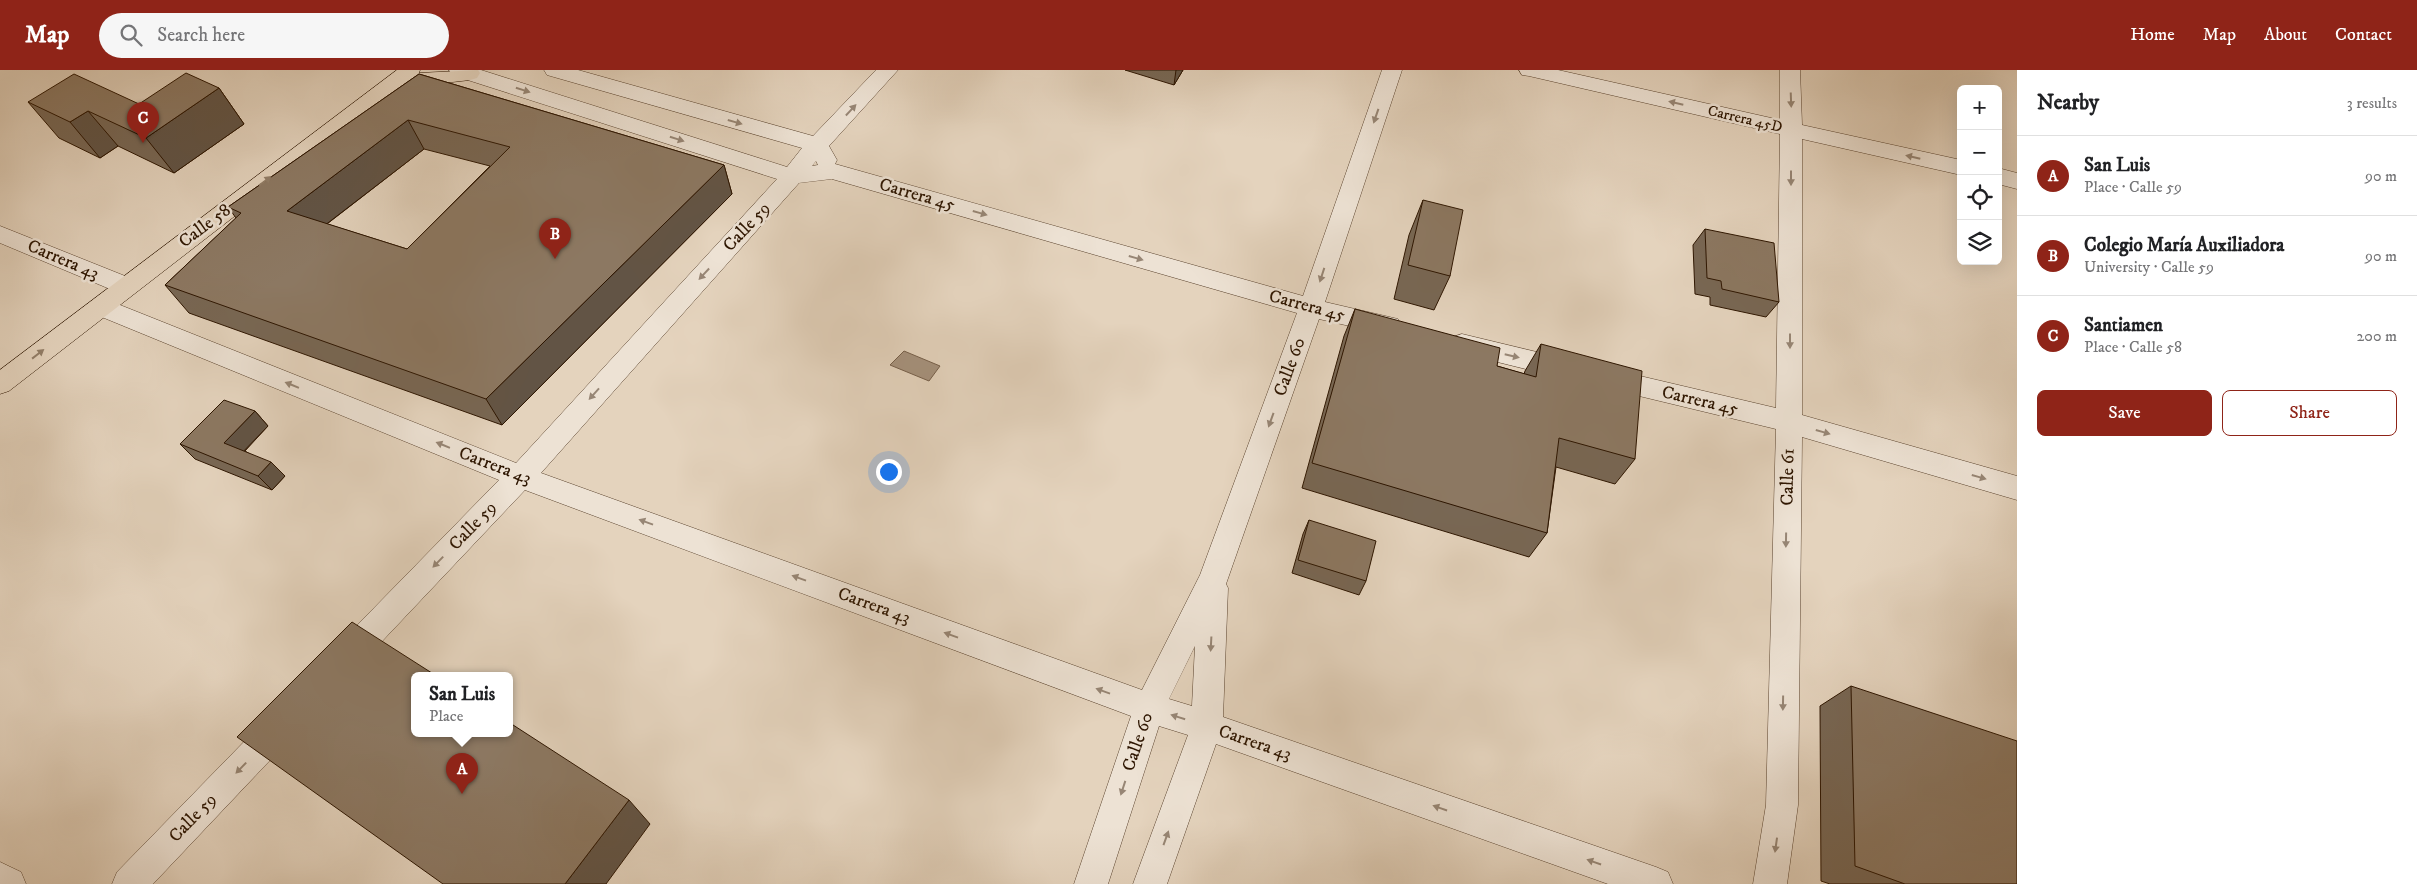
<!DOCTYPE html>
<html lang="en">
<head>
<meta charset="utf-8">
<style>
  body { margin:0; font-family:"IM FELL DW Pica",serif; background:#f6f6f6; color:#202124 }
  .controls { position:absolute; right:15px; top:15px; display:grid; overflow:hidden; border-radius:8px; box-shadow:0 5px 20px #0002 }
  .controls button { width:45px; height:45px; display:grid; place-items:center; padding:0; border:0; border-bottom:1px solid #e0e0e0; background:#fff; color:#202124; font:25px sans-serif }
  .you { position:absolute; left:888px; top:401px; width:18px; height:18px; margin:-12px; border:4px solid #fff; border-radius:50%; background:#1a73e8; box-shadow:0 0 0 8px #1a73e833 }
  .badge { display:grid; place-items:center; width:32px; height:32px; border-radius:50%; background:#8f2418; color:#fff; font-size:16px; font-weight:700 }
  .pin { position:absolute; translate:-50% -41px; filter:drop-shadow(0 1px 2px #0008) }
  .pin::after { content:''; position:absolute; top:26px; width:18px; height:15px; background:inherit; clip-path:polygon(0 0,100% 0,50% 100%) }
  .popup { position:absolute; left:411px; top:602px; width:102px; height:65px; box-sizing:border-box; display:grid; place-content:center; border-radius:8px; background:#fff; filter:drop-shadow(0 1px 4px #0005); font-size:16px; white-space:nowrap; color:#757577 }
  .popup b { font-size:19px; color:#202124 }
  .popup::after { content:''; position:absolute; left:50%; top:100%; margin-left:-10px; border:10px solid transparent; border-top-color:#fff }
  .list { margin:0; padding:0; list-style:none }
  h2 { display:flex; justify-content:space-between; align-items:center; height:65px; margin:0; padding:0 20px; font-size:21px }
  h2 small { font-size:16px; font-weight:400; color:#757577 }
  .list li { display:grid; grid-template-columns:32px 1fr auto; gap:15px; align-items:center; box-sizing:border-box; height:80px; padding:0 20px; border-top:1px solid #e0e0e0 }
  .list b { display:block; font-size:19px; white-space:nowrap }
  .list p { margin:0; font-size:16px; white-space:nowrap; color:#757577 }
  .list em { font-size:16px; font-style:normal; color:#757577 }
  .actions { display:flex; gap:10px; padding:15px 20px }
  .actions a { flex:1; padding:11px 0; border:1px solid #8f2418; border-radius:8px; text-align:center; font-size:18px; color:#8f2418 }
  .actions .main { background:#8f2418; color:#fff }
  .icon { flex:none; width:28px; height:28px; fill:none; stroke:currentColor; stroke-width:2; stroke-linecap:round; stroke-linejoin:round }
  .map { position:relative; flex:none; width:2017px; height:814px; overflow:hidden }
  header { display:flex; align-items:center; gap:30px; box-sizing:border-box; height:70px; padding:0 25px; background:#8f2418; color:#fff }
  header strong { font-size:24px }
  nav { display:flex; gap:28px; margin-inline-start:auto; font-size:18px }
  .search { width:350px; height:45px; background:#f6f6f6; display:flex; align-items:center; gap:12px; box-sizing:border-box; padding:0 18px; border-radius:28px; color:#757577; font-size:19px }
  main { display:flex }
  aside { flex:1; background:#fff }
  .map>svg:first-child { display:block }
  .water { fill:#a6927d; stroke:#76604b }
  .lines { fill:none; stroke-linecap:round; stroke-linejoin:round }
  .minor-casing { stroke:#5b442f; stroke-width:1 }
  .major-casing { stroke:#2d1500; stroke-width:1 }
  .minor { fill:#ede2d4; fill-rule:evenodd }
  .major { fill:#e4d3bd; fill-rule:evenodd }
  .wall { fill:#786754; stroke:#2d1500; fill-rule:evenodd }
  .shaded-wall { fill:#625445; stroke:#2d1500 }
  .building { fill:#8c7862; stroke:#2d1500; fill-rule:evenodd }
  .oneway { fill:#978675 }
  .oneway2 { fill:#927e68 }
  .labels { text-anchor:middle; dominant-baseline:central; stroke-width:5; stroke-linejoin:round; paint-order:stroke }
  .far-street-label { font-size:15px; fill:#2d1500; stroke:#ede2d4 }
  .street-label { font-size:18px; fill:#2d1500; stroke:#ede2d4 }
</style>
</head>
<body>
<header>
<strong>Map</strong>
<div class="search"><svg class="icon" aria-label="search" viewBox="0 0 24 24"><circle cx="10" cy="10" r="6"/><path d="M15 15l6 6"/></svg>Search here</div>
<nav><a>Home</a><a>Map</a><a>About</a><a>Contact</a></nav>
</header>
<main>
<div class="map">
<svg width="2017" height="814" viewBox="0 0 2017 814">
  <rect width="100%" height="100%" fill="#e4d3bd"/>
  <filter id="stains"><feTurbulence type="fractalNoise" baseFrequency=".004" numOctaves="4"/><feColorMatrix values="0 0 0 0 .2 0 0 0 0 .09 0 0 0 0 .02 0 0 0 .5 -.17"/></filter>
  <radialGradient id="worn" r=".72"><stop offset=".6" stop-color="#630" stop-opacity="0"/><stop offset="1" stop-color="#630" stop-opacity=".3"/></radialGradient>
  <polygon class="water" points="904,281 940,296 929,311 890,295"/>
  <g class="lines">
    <defs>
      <g id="minor">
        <path d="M449 0H481L787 97 802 78 547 5 544 0H578L813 66 876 0H898L829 76 837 90 835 94 1303 226 1382 0H1402L1325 232 1398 249 1401 256 1398 263 1389 265 1319 249 1226 514 1228 518 1223 647 1656 797 1668 802 1673 814H1608L1216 674 1167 814H1133L1188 665 1159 656 1108 814H1074L1131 646 525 420 354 601 343 605 332 601 328 591 332 581 499 410 92 243 89 237 92 231 101 228 110 231 516 393 777 109 452 5ZM816 91 818 95 812 96ZM832 109 1297 243 1200 505 1142 620 541 403 799 113ZM1195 576 1192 636 1169 629Z"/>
        <polygon points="1519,0 1558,0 1780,50 1780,0 1800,0 1802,55 1961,90 1961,105 1802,69 1802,345 2017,406 2017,430 1802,367 1798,735 1787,814 1753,814 1766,735 1776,359 1606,318 1597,315 1593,308 1597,301 1606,298 1776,338 1780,64 1529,6 1522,5"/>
        <polygon points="1998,98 2017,103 2017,119 1998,114"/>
        <polygon points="0,156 135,210 138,216 135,222 126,225 117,222 0,173"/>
        <polygon points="1462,264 1566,289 1575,292 1579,299 1575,306 1566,309 1453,281 1449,274 1453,267"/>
        <polygon points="282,640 293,644 298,655 293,666 153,814 112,814 117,802 271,644"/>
        <polygon points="0,792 21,802 26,814 0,814"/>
      </g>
      <polygon id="major" points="397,0 420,0 419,3 478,0 480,3 477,8 470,10 400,18 9,321 0,324 0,300"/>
    </defs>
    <use href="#minor" class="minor-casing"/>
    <use href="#major" class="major-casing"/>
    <use href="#minor" class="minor"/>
    <use href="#major" class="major"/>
  </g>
  <g class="wall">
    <polygon points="1125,0 1183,0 1174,15"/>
    <path d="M419 4 724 95 732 124 502 355 189 243 165 215 236 148 228 137ZM424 79 490 96 407 179 327 154Z"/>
    <polygon points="219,18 244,54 174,103 118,76 100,88 59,68 28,32 139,34"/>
    <polygon points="1423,130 1450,206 1434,240 1394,229 1409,165"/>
    <polygon points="1705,159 1779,232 1766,247 1710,235 1710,227 1695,224 1693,175"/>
    <polygon points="1355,239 1497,296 1524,304 1525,301 1541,274 1635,389 1615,414 1556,397 1547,463 1529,487 1302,418 1344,266"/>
    <polygon points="255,341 268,356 245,381 285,406 272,420 195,389 180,374"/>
    <polygon points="1309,450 1366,511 1359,525 1292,503 1303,464"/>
    <polygon points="1851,616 2017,814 1830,814 1821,811 1820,636"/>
  </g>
  <g class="shaded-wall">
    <polygon points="1176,0 1183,0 1174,15"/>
    <polygon points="219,18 244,54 174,103 146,68"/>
    <polygon points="88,41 118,76 100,88 70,52"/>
    <polygon points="408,50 424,79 307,169 287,141"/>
    <polygon points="724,95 732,124 502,355 486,329"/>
    <polygon points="255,341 268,356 238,387 224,373"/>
    <polygon points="271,392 285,406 272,420 258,406"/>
    <polygon points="629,730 650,754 606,814 565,814"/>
  </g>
  <g class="building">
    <polygon points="186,3 219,18 146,68 88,41 70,52 28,32 74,4 139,34"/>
    <path d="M419 4 724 95 486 329 165 215 241 143 228 137ZM408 50 510 77 407 179 287 141Z"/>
    <polygon points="1423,130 1463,140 1450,206 1408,195"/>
    <polygon points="1705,159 1774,173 1779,232 1722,219 1721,211 1707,208"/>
    <polygon points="1355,239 1500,278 1497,296 1536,307 1541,274 1642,301 1635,389 1559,368 1547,463 1312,393"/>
    <polygon points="224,330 255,341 224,373 271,392 258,406 180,374"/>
    <polygon points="1309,450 1376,471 1366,511 1298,490"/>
    <polygon points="352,552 435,605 414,605 414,663 510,663 510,653 629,730 565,814 443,814 237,667"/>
    <polygon points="1851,616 2017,671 2017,814 1905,814 1855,796"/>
  </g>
  <defs><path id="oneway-solid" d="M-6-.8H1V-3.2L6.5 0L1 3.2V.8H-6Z" transform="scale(1.25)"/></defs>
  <g class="oneway">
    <use href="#oneway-solid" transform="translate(523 20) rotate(18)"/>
    <use href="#oneway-solid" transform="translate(1791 30) rotate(88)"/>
    <use href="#oneway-solid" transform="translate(1676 33) rotate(-167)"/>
    <use href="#oneway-solid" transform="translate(851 40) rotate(-47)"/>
    <use href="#oneway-solid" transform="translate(1376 46) rotate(109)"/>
    <use href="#oneway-solid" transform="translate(735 52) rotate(16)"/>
    <use href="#oneway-solid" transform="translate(677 69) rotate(18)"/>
    <use href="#oneway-solid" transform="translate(1913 87) rotate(-167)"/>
    <use href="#oneway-solid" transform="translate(1791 108) rotate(90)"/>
    <use href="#oneway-solid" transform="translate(980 143) rotate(16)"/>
    <use href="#oneway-solid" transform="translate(1136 188) rotate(16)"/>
    <use href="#oneway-solid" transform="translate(704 204) rotate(133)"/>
    <use href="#oneway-solid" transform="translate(1322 205) rotate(108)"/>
    <use href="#oneway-solid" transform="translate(1790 271) rotate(90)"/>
    <use href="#oneway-solid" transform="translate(1512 286) rotate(13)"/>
    <use href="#oneway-solid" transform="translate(292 315) rotate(-158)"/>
    <use href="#oneway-solid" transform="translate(594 324) rotate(132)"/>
    <use href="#oneway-solid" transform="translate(1271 350) rotate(110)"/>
    <use href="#oneway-solid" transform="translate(1823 362) rotate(16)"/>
    <use href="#oneway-solid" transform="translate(443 375) rotate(-158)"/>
    <use href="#oneway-solid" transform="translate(1979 407) rotate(16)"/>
    <use href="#oneway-solid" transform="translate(646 452) rotate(-160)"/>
    <use href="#oneway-solid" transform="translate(1786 470) rotate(91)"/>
    <use href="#oneway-solid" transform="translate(438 492) rotate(134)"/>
    <use href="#oneway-solid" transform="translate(799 508) rotate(-160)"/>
    <use href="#oneway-solid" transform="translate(951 565) rotate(-160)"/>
    <use href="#oneway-solid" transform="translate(1211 574) rotate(93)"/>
    <use href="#oneway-solid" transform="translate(1103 621) rotate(-160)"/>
    <use href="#oneway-solid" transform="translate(1783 633) rotate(91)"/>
    <use href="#oneway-solid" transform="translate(1178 647) rotate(-163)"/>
    <use href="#oneway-solid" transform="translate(241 698) rotate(134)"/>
    <use href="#oneway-solid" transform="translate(1123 718) rotate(108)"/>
    <use href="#oneway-solid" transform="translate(1440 738) rotate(-161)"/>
    <use href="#oneway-solid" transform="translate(1166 768) rotate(-70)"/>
    <use href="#oneway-solid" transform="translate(1776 775) rotate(98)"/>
    <use href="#oneway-solid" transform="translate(1594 792) rotate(-161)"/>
  </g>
  <g class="oneway2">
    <use href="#oneway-solid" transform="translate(265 111) rotate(-37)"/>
    <use href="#oneway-solid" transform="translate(38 284) rotate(-38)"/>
  </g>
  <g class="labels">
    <g class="far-street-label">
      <text transform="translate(1745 49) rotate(13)">Carrera 45D</text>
    </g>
    <g class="street-label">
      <text transform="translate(917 125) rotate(16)">Carrera 45</text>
      <text transform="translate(205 156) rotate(-37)">Calle 58</text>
      <text transform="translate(747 157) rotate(-47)">Calle 59</text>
      <text transform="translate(63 190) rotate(23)">Carrera 43</text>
      <text transform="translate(1307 236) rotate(15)">Carrera 45</text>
      <text transform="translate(1290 297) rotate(-70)">Calle 60</text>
      <text transform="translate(1700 331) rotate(13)">Carrera 45</text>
      <text transform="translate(495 396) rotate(21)">Carrera 43</text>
      <text transform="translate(1788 407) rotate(-89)">Calle 61</text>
      <text transform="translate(473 456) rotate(-46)">Calle 59</text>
      <text transform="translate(874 536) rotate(20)">Carrera 43</text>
      <text transform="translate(1138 672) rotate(-71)">Calle 60</text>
      <text transform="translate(1255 673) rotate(19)">Carrera 43</text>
      <text transform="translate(193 748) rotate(-46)">Calle 59</text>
    </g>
  </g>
  <rect width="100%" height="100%" filter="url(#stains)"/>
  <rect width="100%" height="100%" fill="url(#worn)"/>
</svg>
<div class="controls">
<button>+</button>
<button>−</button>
<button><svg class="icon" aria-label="locate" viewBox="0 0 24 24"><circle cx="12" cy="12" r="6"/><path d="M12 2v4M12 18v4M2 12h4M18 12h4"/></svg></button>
<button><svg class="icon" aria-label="layers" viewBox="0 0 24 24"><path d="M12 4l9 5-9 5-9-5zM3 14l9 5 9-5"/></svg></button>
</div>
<div class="you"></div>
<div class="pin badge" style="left:462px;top:724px">A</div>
<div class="popup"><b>San Luis</b>Place</div>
<div class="pin badge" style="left:555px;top:189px">B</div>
<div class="pin badge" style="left:143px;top:73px">C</div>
</div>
<aside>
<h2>Nearby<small>3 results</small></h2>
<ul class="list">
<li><span class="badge">A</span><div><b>San Luis</b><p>Place · Calle 59</p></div><em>90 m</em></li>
<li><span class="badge">B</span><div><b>Colegio María Auxiliadora</b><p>University · Calle 59</p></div><em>90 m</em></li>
<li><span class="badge">C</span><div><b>Santiamen</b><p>Place · Calle 58</p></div><em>200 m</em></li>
</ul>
<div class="actions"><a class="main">Save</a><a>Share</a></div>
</aside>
</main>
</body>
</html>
